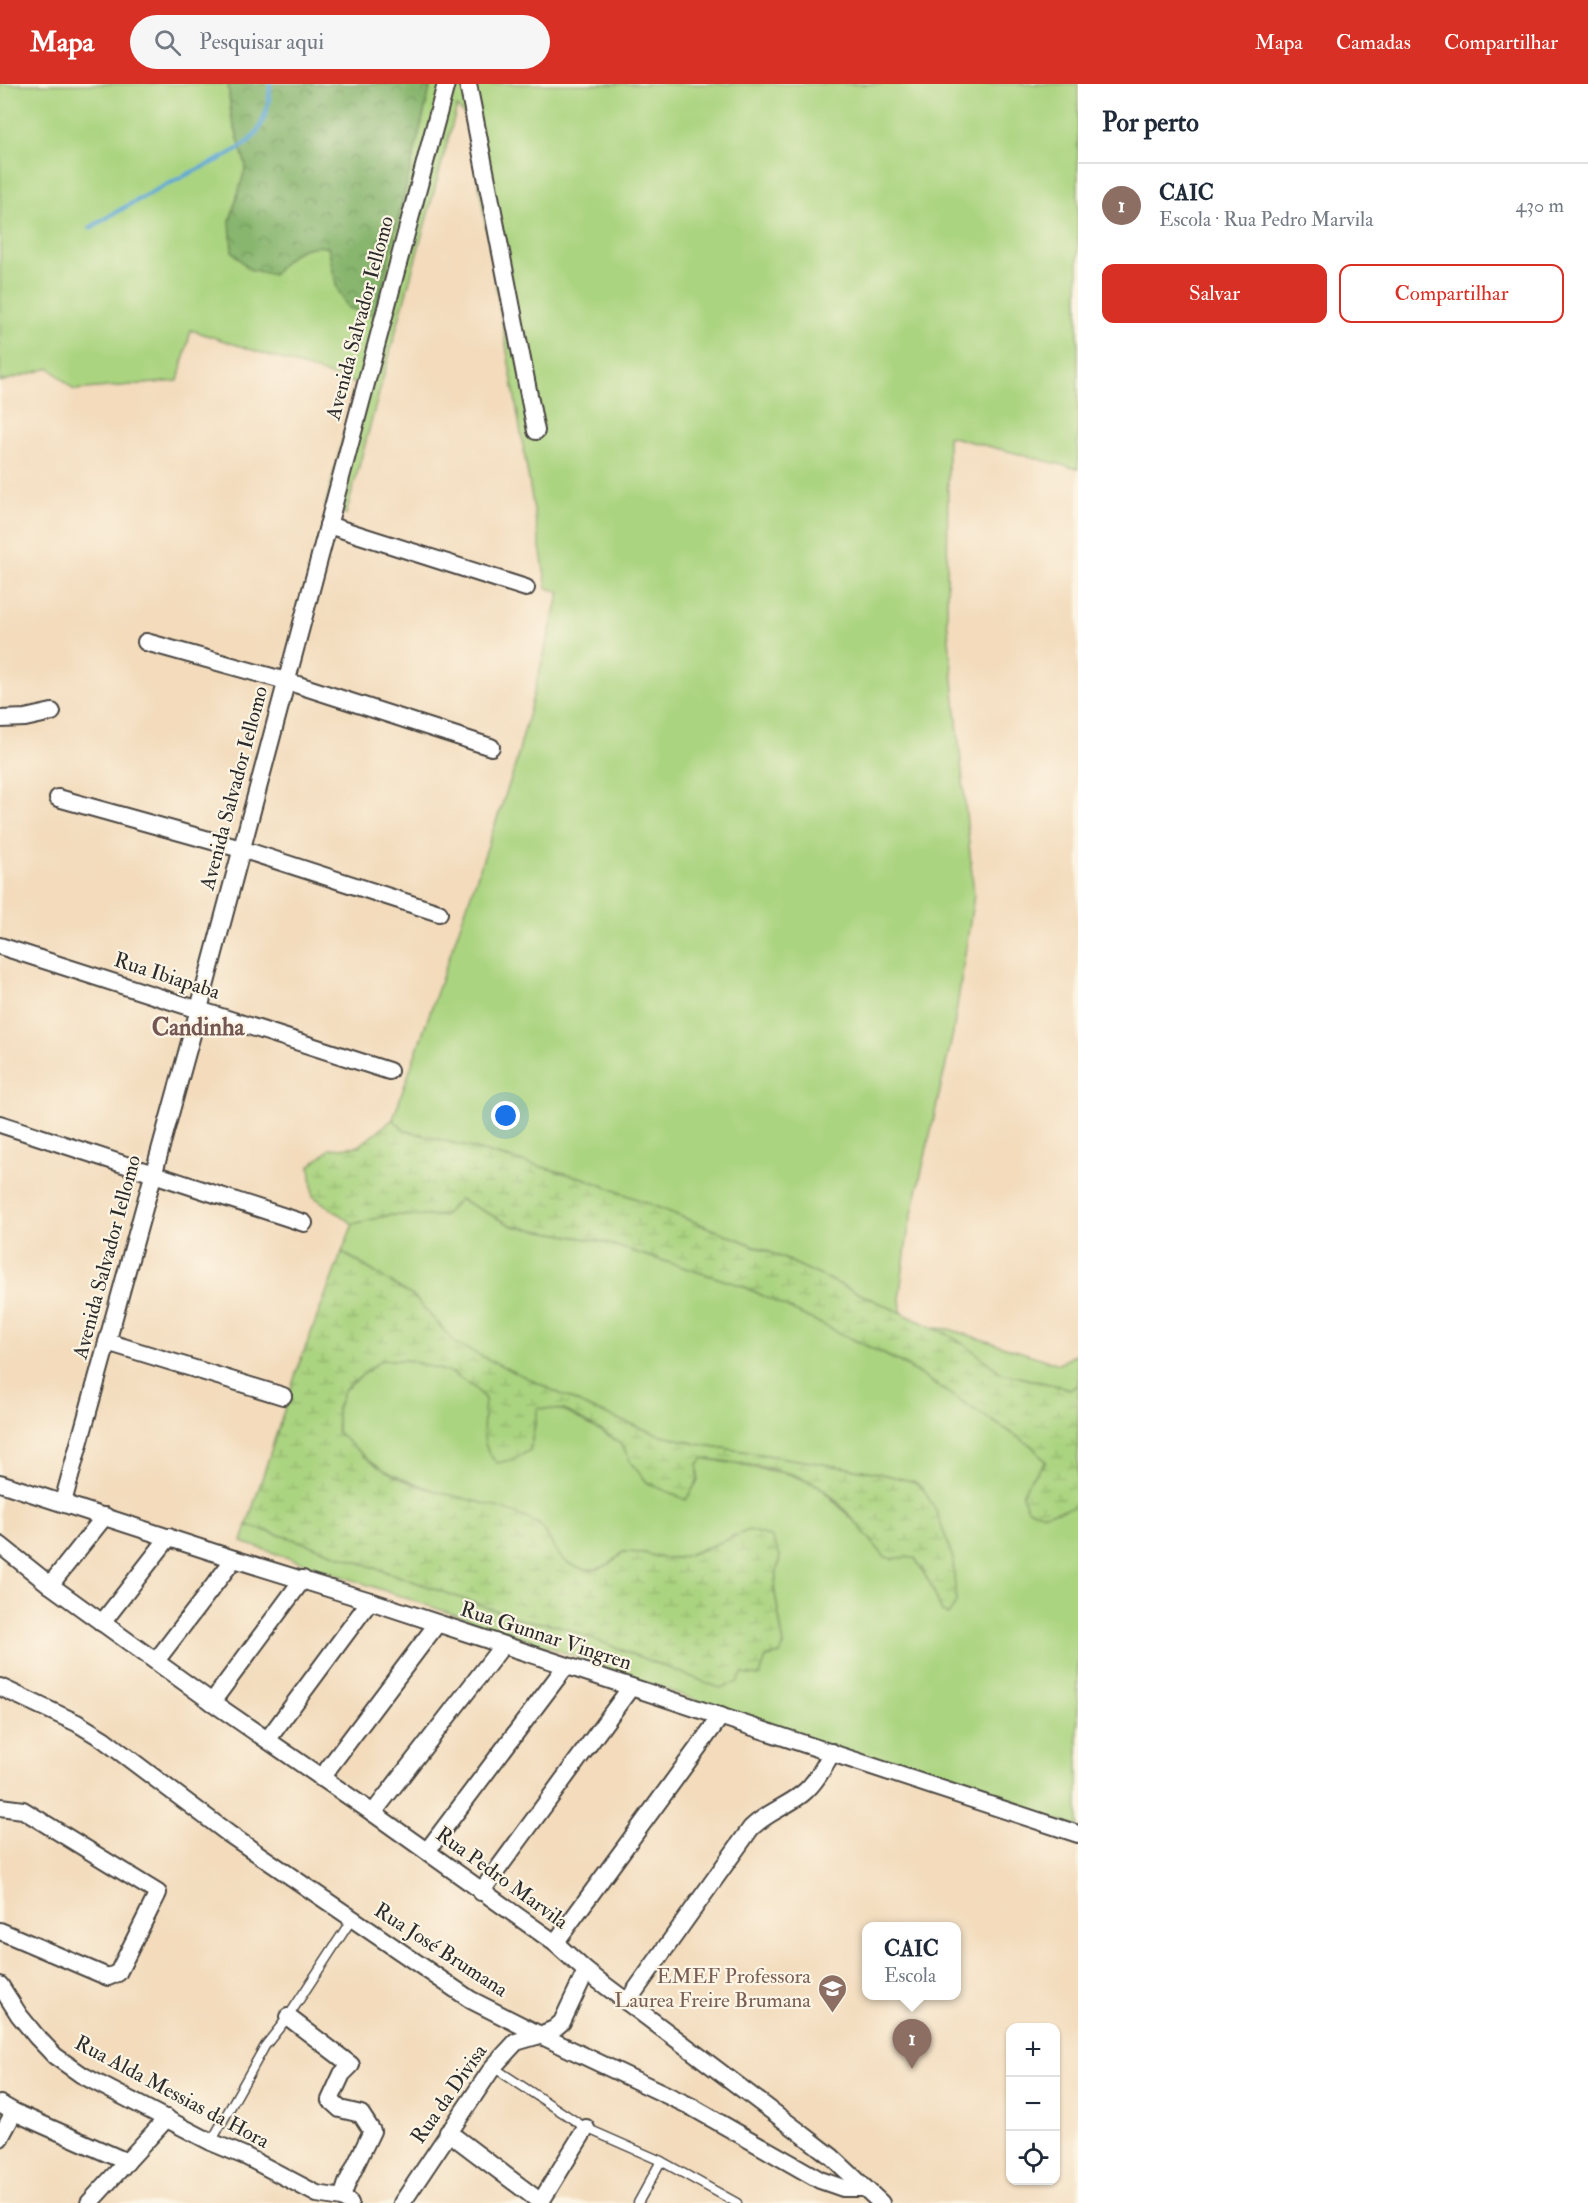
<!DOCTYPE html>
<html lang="pt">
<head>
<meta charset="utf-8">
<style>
  body { margin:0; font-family:"IM FELL Double Pica",serif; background:#f6f6f7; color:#1f2937 }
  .controls { position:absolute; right:18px; bottom:18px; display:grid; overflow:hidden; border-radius:12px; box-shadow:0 2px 4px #0004 }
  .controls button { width:54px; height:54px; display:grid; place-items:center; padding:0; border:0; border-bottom:2px solid #e0e1e3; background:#fff; color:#1f2937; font:30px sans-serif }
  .you { position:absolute; left:506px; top:1032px; width:21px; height:21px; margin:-15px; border:4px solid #fff; border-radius:50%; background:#1a73e8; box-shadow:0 0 0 9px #1a73e833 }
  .badge { display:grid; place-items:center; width:39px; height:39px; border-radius:50%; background:#d93025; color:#fff; font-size:20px; font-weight:700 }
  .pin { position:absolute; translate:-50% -50px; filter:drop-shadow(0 2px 3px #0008) }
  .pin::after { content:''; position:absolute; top:32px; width:21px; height:18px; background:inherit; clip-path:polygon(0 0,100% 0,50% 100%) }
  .popup { position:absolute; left:862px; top:1838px; width:99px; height:78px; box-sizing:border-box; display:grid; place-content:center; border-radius:12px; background:#fff; filter:drop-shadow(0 2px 4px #0005); font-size:20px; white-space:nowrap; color:#747a83 }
  .popup b { font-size:22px; color:#1f2937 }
  .popup::after { content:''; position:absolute; left:50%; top:100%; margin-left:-12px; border:12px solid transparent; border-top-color:#fff }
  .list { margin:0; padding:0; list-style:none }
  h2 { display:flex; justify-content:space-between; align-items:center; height:78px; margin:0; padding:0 24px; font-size:26px }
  h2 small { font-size:20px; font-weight:400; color:#747a83 }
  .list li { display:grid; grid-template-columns:39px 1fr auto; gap:18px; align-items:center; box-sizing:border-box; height:84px; padding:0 24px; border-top:2px solid #e0e1e3 }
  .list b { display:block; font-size:22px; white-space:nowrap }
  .list p { margin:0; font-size:20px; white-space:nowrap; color:#747a83 }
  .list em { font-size:20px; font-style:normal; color:#747a83 }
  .actions { display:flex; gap:12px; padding:18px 24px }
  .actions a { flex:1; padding:14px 0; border:2px solid #d93025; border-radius:12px; text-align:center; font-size:21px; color:#d93025 }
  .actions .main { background:#d93025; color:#fff }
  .icon { flex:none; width:33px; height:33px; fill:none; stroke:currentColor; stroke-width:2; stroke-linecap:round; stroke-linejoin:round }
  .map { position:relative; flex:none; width:1078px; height:2119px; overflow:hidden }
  header { display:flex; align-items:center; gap:36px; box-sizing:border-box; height:84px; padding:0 30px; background:#d93025; color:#fff }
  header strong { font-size:28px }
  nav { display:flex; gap:33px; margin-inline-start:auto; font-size:21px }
  .search { width:420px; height:54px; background:#f6f6f7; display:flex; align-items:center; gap:15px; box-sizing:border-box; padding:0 21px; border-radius:33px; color:#747a83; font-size:22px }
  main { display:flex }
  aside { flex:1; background:#fff }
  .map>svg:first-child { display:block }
  .grass { fill:#abd480; stroke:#6b8056; stroke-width:1.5 }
  .forest { fill:url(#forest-crowns); stroke:#5a704c; stroke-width:1.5 }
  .wetland { fill:url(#wetland-marsh); stroke:#6b8056; stroke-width:1.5 }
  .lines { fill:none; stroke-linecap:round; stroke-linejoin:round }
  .stream { stroke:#5da7d5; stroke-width:4.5 }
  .service-casing { stroke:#494541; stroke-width:11 }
  .minor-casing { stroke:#494541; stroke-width:20 }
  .service { stroke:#fff; stroke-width:8 }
  .minor { stroke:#fff; stroke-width:16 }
  .labels { text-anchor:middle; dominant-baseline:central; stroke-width:4.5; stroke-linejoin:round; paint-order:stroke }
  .street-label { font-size:21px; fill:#2b2b2b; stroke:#fcf5e5 }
  .education-label { font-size:21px; fill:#785e54; stroke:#fcf5e5; text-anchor:end }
  .quarter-label { font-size:24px; font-weight:bold; fill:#745653; stroke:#fcf5e5 }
</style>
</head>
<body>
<header>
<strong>Mapa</strong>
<div class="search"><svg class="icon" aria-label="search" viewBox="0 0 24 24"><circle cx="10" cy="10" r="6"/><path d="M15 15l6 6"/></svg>Pesquisar aqui</div>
<nav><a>Mapa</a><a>Camadas</a><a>Compartilhar</a></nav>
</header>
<main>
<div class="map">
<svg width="1078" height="2119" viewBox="0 0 1078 2119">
  <defs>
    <pattern id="forest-crowns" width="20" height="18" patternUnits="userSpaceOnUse" patternTransform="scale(1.5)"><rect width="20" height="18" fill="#88b66e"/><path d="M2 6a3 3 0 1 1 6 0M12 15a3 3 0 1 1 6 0" fill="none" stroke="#6f945b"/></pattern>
    <pattern id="wetland-marsh" width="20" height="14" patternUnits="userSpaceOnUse" patternTransform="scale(1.5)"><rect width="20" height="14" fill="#abd480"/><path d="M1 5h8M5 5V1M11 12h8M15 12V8" fill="none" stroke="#93b66f"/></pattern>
  </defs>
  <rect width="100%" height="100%" fill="#fcf5e5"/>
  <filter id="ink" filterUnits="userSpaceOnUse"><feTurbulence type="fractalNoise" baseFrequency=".0167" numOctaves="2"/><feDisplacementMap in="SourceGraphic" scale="12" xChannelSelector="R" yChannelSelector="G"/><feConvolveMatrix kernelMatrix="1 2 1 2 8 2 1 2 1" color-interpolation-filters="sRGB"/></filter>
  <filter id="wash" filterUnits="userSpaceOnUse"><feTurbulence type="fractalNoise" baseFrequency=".008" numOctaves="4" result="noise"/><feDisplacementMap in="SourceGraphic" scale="24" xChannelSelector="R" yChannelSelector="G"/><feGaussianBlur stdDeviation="1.35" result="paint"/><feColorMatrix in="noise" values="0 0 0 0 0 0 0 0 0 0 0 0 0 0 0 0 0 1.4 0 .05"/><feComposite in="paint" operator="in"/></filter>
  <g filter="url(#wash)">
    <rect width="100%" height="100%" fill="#f3dbbc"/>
    <g class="grass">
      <polygon points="0,0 228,0 231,31 247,82 230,137 288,172 311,161 328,163 337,204 375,230 431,0 1078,0 1078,385 948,352 947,535 974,811 953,949 908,1148 900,1208 901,1229 765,1166 586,1095 404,1046 393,1035 514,686 560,508 547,504 468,35 457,23 346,430 325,424 357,300 191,246 178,297 74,306 50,284 0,298"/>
      <path d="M460 1115 513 1142 600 1157 743 1202 902 1279 1032 1362 1046 1378 1031 1394 1073 1422H1078V1743L819 1661 544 1561 242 1458 247 1441 296 1456 523 1536 557 1541 742 1590 766 1573 780 1569 784 1562 774 1504 780 1471 734 1451 725 1457 679 1474H661L644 1469 623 1468C604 1489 583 1492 559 1473 551 1465 545 1450 539 1440L438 1408 388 1389 359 1368 337 1348V1325L344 1306 381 1276H407L452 1289 475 1304 485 1315 484 1351 530 1366 538 1324 563 1326 610 1352 623 1362 631 1379 648 1399 686 1415 698 1396V1380L703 1374 789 1390 819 1402 892 1475 904 1471 915 1474 931 1501 942 1528 915 1398 873 1388 697 1360 654 1349 594 1326 456 1260 414 1213 342 1168 353 1140 389 1131 443 1132Z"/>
      <polygon points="934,1244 949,1245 1059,1280 1078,1269 1078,1301 1071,1305 1001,1289 969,1264"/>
    </g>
    <path class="forest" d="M228 0H431L375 231 348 224 337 204 328 163C300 160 289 171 273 191L249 185 232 167 230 137 246 82 231 31Z"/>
    <g class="wetland">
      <polygon points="393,1035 404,1046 586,1095 765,1166 947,1250 970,1264 1001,1289 1070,1305 1078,1301 1078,1422 1045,1430 1028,1425 1022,1411 1031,1394 1046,1378 1032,1362 902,1279 743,1202 600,1157 513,1142 460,1115 443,1132 389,1131 353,1140 313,1112 310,1082 330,1065 359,1062"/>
      <path d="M342 1168 414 1213 456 1260 594 1326 654 1349 697 1360 873 1388 915 1398 924 1406 938 1431 953 1475 956 1519 948 1531 942 1528 931 1501 915 1474C904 1472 895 1476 885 1473 869 1455 837 1413 819 1402 788 1383 738 1380 703 1374L698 1380V1396L686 1416 648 1399 631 1379 623 1362 610 1352 564 1326 538 1324 530 1366 515 1375 497 1379C478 1362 484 1338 485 1315L475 1304 452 1289 407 1276H381L344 1306 337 1325V1348C353 1362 369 1378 388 1388 434 1414 489 1414 536 1439 552 1447 551 1479 583 1485 601 1488 612 1480 623 1468L644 1469 661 1474H679L702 1466 749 1446 771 1453 780 1471 774 1504 784 1562 780 1570 766 1573 760 1592 742 1590 738 1598 720 1604 557 1541 523 1536 296 1456 247 1441 298 1283Z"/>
    </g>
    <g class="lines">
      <path class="stream" d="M90 144C120 125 150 109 182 93 203 82 239 70 254 52 265 38 270 18 270 0"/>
    </g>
  </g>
  <g filter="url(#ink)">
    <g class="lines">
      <defs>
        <g id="service">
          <polyline points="493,1983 586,2044 661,2077 737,2119"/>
          <polyline points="211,2058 265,1962 288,1933 352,1835"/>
          <polyline points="638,2119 661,2077"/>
        </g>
        <g id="minor">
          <polyline points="468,0 536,347"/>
          <polyline points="328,441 526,504"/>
          <polyline points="146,558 286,597 491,663"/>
          <polyline points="0,635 25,634 52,628"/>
          <polyline points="58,714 241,765 439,829"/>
          <polyline points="0,862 389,987"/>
          <polyline points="0,1040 304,1139"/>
          <polyline points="107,1258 283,1312"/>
          <polyline points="0,1399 234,1475 370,1517 1078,1750"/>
          <polyline points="63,1418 199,925 446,0"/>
          <polyline points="0,1461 50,1501 212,1618 373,1729 555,1859 586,1887 797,2046 832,2073 881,2119"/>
          <polyline points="50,1501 105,1432"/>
          <polyline points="102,1539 169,1453"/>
          <polyline points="156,1577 234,1475"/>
          <polyline points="0,1603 77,1639 103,1655 229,1750 471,1916 540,1951 690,2022 820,2096 843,2104 863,2104"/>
          <polyline points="212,1618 303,1495"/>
          <polyline points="268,1655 370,1517"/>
          <polyline points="321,1694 437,1540"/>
          <polyline points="0,1723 23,1726 158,1809 118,1889 108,1893 0,1847"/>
          <polyline points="373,1729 503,1561"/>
          <polyline points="427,1767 566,1582"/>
          <polyline points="481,1808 631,1603"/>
          <polyline points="555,1859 721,1632"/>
          <polyline points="0,1901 19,1931 36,1952 55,1972 82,1991 211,2058 245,2072 317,2110 342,2114 350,2119"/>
          <path d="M627 1918 751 1744C769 1727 784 1724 802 1710 815 1700 824 1683 832 1668"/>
          <polyline points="288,1933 351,1981 342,1990 330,2016 340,2025 361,2030 372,2047 347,2099 342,2114"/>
          <polyline points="0,2020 14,2028 127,2078"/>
          <polyline points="448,2048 542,2119"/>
          <polyline points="0,2054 14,2028"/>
          <polyline points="89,2119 167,2034"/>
          <polyline points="402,2119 493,1983 516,1958 540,1951 554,1945 562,1938 586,1887"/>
          <polyline points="540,2119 586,2044"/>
        </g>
      </defs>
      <use href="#service" class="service-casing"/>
      <use href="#minor" class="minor-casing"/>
      <use href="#service" class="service"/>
      <use href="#minor" class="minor"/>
    </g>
  </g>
  <defs>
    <symbol id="school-pin" viewBox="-11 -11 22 30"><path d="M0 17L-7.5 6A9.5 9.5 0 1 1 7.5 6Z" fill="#8d6e63" stroke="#fcf5e5"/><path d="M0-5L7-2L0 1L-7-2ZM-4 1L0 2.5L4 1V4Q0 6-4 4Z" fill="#fff"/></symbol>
  </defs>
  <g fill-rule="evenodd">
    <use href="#school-pin" x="816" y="1888" width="33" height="45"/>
  </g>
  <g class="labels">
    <g class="street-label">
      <text transform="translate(360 234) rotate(-75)">Avenida Salvador Iellomo</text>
      <text transform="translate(234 704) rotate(-75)">Avenida Salvador Iellomo</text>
      <text transform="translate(167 892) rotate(18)">Rua Ibiapaba</text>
      <text transform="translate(107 1173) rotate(-75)">Avenida Salvador Iellomo</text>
      <text transform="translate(546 1552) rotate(18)">Rua Gunnar Vingren</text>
      <text transform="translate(502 1794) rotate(36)">Rua Pedro Marvila</text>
      <text transform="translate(441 1866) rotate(33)">Rua José Brumana</text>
      <text transform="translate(172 2008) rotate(28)">Rua Alda Messias da Hora</text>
      <text transform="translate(449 2010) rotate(-55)">Rua da Divisa</text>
    </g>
    <g class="education-label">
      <text x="811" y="1892">EMEF Professora<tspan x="811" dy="24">Laurea Freire Brumana</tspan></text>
    </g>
    <g class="quarter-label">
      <text x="198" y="943">Candinha</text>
    </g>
  </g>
</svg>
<div class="controls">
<button>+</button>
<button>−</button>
<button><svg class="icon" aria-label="locate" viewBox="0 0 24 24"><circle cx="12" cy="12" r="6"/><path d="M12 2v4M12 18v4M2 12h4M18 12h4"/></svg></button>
</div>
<div class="you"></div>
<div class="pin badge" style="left:912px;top:1985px;background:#8d6e63">1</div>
<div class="popup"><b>CAIC</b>Escola</div>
</div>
<aside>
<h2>Por perto<small></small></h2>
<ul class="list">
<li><span class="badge" style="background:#8d6e63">1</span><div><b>CAIC</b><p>Escola · Rua Pedro Marvila</p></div><em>430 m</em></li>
</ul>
<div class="actions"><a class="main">Salvar</a><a>Compartilhar</a></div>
</aside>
</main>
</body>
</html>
